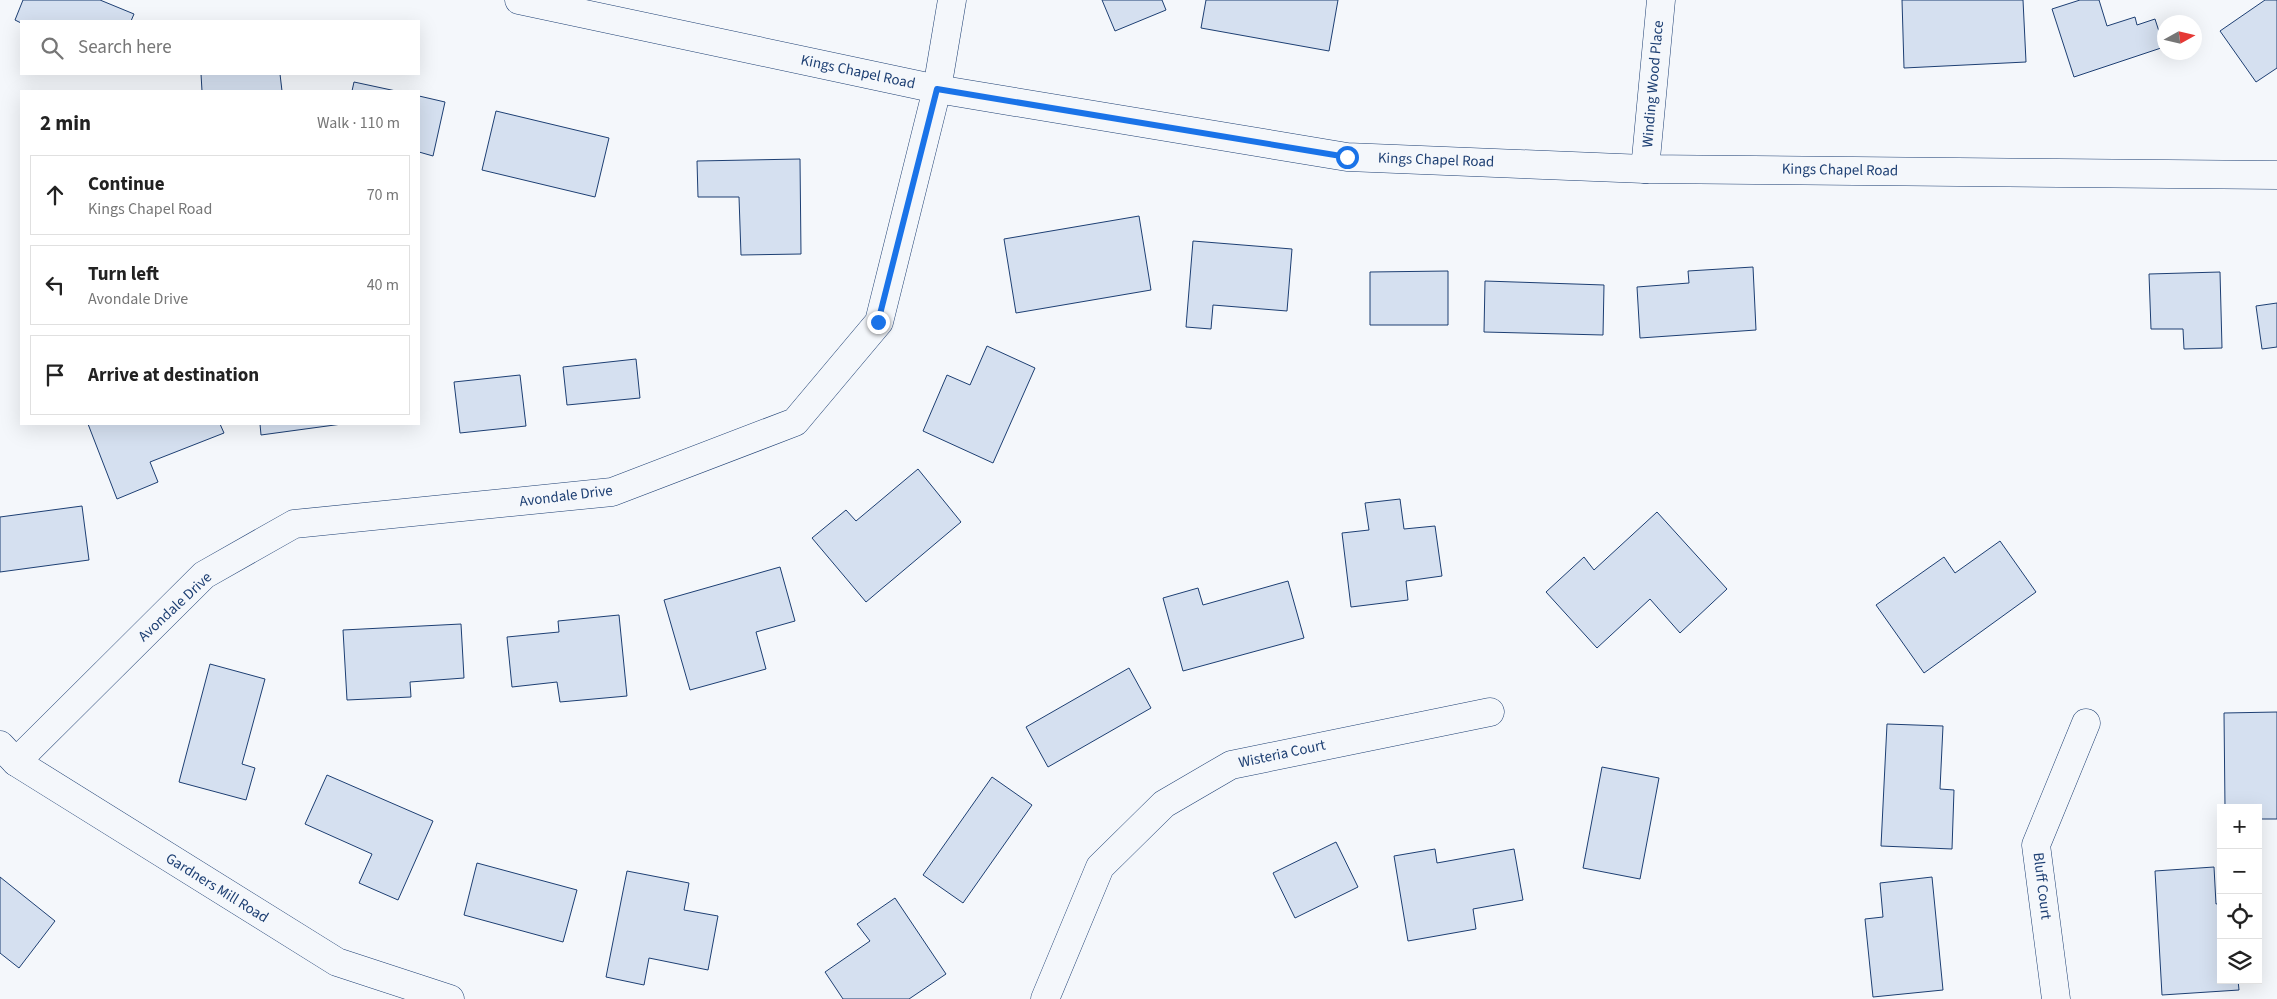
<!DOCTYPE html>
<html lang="en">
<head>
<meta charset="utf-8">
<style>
  body { margin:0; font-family:"Source Sans 3",sans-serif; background:#f2f2f2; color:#222 }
  .controls { position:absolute; right:15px; bottom:15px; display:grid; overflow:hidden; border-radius:0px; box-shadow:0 5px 20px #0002 }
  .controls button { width:45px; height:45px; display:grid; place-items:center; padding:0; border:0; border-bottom:1px solid #e0e0e0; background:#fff; color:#222; font:25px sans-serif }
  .compass { position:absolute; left:2157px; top:15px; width:45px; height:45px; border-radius:50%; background:#fff; box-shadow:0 5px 20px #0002; rotate:82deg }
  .stop { position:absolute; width:15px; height:15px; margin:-11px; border:4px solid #1a73e8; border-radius:50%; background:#fff }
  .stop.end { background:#1a73e8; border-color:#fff; box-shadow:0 1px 5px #0008 }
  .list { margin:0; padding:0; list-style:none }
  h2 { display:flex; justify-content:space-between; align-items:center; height:65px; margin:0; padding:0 20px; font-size:21px }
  h2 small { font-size:16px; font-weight:400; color:#767676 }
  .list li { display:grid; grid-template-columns:32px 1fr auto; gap:15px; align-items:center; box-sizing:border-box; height:80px; margin:0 10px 10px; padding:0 10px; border:1px solid #e0e0e0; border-radius:0px }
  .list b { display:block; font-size:19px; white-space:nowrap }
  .list p { margin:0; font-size:16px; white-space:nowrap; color:#767676 }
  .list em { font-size:16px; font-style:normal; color:#767676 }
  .icon { flex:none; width:28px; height:28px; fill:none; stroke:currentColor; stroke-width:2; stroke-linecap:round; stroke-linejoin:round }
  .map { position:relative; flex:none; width:2277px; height:999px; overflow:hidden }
  .search { position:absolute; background:#fff; box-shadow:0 5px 20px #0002; left:20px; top:20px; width:400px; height:55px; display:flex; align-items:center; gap:12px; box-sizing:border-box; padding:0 18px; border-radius:0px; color:#767676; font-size:19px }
  .panel { position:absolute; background:#fff; box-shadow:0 5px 20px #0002; left:20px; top:90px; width:400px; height:335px; border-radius:0px }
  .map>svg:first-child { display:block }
  .building { fill:#d5e0f0; stroke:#1d3f73 }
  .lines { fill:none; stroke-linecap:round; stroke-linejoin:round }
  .minor-casing { stroke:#1d3f73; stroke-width:29 }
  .minor { stroke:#f4f7fb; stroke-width:28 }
  .route { stroke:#1a73e8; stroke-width:6 }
  .labels { text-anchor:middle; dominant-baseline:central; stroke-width:4; stroke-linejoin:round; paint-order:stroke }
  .street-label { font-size:15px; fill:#1d3f73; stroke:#f4f7fb }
</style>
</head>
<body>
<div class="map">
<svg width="2277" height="999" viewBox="0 0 2277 999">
  <rect width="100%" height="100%" fill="#f4f7fb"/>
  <g class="building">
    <polygon points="23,0 100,0 134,14 131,21 21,21 21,23 15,20"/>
    <polygon points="1102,0 1162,0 1166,10 1115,31"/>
    <polygon points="1206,0 1338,0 1329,51 1201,28"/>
    <polygon points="1902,0 2023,0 2026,62 1904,68"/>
    <polygon points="2080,0 2099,0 2107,26 2135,17 2137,25 2155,19 2164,47 2074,77 2052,9"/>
    <polygon points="2265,0 2277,0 2277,68 2256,82 2220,31"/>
    <polygon points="201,74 280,74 282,91 202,91"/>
    <polygon points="354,82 396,91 352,91"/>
    <polygon points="419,96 445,102 433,156 419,152"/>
    <polygon points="496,111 609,138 595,197 482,170"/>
    <polygon points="800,159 801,254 741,255 739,197 698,197 697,161"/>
    <polygon points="1139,216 1151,290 1016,313 1004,239"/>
    <polygon points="1193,241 1292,249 1287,311 1213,305 1211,329 1186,327"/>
    <polygon points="1753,267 1756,330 1640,338 1637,287 1689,283 1688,271"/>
    <polygon points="1448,271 1448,325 1370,325 1370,272"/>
    <polygon points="2220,272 2222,348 2184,349 2183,329 2151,329 2149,274"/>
    <polygon points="1485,281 1604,285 1603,335 1484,332"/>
    <polygon points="2277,303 2277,347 2262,349 2256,306"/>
    <polygon points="987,346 1035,368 993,463 923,431 947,375 970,385"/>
    <polygon points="636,359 640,398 567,405 563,367"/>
    <polygon points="520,375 526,426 460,433 454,382"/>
    <polygon points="88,424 220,424 224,433 150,462 158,482 117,499"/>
    <polygon points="260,424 342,424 261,435"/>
    <polygon points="918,469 961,522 866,602 812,538 846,510 856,521"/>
    <polygon points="1400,499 1404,529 1435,526 1442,576 1406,581 1408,600 1351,607 1342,533 1369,530 1365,503"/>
    <polygon points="82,506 89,560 0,572 0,517"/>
    <polygon points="1657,512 1727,589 1680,633 1650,599 1597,648 1546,592 1584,557 1594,570"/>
    <polygon points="2000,541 2036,592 1924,673 1876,605 1944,557 1955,573"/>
    <polygon points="780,567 795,621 756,632 766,669 690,690 664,600"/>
    <polygon points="1288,581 1304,638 1183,671 1163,598 1198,588 1203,605"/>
    <polygon points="619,615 627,696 560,702 557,682 512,687 507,637 559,632 558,621"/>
    <polygon points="461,624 464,678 410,682 411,697 347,700 343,630"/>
    <polygon points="210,664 265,679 242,764 255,768 246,800 179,782"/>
    <polygon points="1129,668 1151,708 1048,767 1026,727"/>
    <polygon points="2277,712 2277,819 2258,819 2258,808 2225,808 2224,713"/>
    <polygon points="1887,724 1943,726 1940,789 1954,790 1952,849 1881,846"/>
    <polygon points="1602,767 1659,778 1640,879 1583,868"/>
    <polygon points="327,775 433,821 398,900 359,883 372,854 305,824"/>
    <polygon points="992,777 1032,805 963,903 923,875"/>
    <polygon points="1336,842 1358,887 1295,918 1273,873"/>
    <polygon points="1435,849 1437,863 1514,849 1523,900 1473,909 1476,929 1408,941 1394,856"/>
    <polygon points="477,863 577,890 563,942 464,915"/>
    <polygon points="2214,867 2216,904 2221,903 2221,980 2238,980 2239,990 2162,995 2155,871"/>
    <polygon points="627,871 689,883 684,910 718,916 708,970 649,958 644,985 606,977"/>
    <polygon points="0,877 55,921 19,968 0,953"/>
    <polygon points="1932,877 1943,990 1873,997 1865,919 1883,917 1880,883"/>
    <polygon points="895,898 946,974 909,999 843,999 825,972 870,941 857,924"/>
  </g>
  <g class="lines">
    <defs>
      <g id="minor">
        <polyline points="519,0 937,89 1347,157 1645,169 2277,175"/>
        <polyline points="1645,169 1661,0"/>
        <polyline points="0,745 16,762 337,962 450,999"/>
        <polyline points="16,762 204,575 294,524 612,492 795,422 879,322 937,89 952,0"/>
        <polyline points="1045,999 1100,867 1164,804 1231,765 1490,712"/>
        <polyline points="2056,999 2036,845 2086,723"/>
      </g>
    </defs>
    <use href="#minor" class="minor-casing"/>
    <use href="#minor" class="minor"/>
  </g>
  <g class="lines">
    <polyline class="route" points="878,322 937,89 1347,157"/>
  </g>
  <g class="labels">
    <g class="street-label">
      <text transform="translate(858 72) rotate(12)">Kings Chapel Road</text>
      <text transform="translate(1653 84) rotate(-85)">Winding Wood Place</text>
      <text transform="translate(1436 160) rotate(2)">Kings Chapel Road</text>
      <text transform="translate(1840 170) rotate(1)">Kings Chapel Road</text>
      <text transform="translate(566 496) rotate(-7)">Avondale Drive</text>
      <text transform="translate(175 607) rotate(-43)">Avondale Drive</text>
      <text transform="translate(1282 754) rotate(-12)">Wisteria Court</text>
      <text transform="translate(2042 886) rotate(83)">Bluff Court</text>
      <text transform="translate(217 888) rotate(32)">Gardners Mill Road</text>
    </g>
  </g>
</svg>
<div class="controls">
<button>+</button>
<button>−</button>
<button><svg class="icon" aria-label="locate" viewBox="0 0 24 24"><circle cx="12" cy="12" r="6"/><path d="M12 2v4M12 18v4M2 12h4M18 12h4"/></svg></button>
<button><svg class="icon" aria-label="layers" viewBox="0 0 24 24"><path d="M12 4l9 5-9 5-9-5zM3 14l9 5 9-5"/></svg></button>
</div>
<svg class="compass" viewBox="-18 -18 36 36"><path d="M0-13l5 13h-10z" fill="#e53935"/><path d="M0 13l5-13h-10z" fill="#767676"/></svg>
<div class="stop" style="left:1347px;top:157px"></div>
<div class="stop end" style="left:878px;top:322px"></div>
<div class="search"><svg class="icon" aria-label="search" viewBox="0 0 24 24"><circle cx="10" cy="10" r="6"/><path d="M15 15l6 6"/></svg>Search here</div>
<section class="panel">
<h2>2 min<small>Walk · 110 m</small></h2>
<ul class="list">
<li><svg class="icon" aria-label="ahead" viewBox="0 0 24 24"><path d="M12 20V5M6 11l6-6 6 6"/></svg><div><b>Continue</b><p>Kings Chapel Road</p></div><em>70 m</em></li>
<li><svg class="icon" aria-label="left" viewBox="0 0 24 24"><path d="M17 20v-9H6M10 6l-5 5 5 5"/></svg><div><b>Turn left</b><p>Avondale Drive</p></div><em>40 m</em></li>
<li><svg class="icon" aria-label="arrive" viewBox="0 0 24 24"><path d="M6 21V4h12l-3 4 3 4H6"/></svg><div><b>Arrive at destination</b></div></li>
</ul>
</section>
</div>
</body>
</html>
